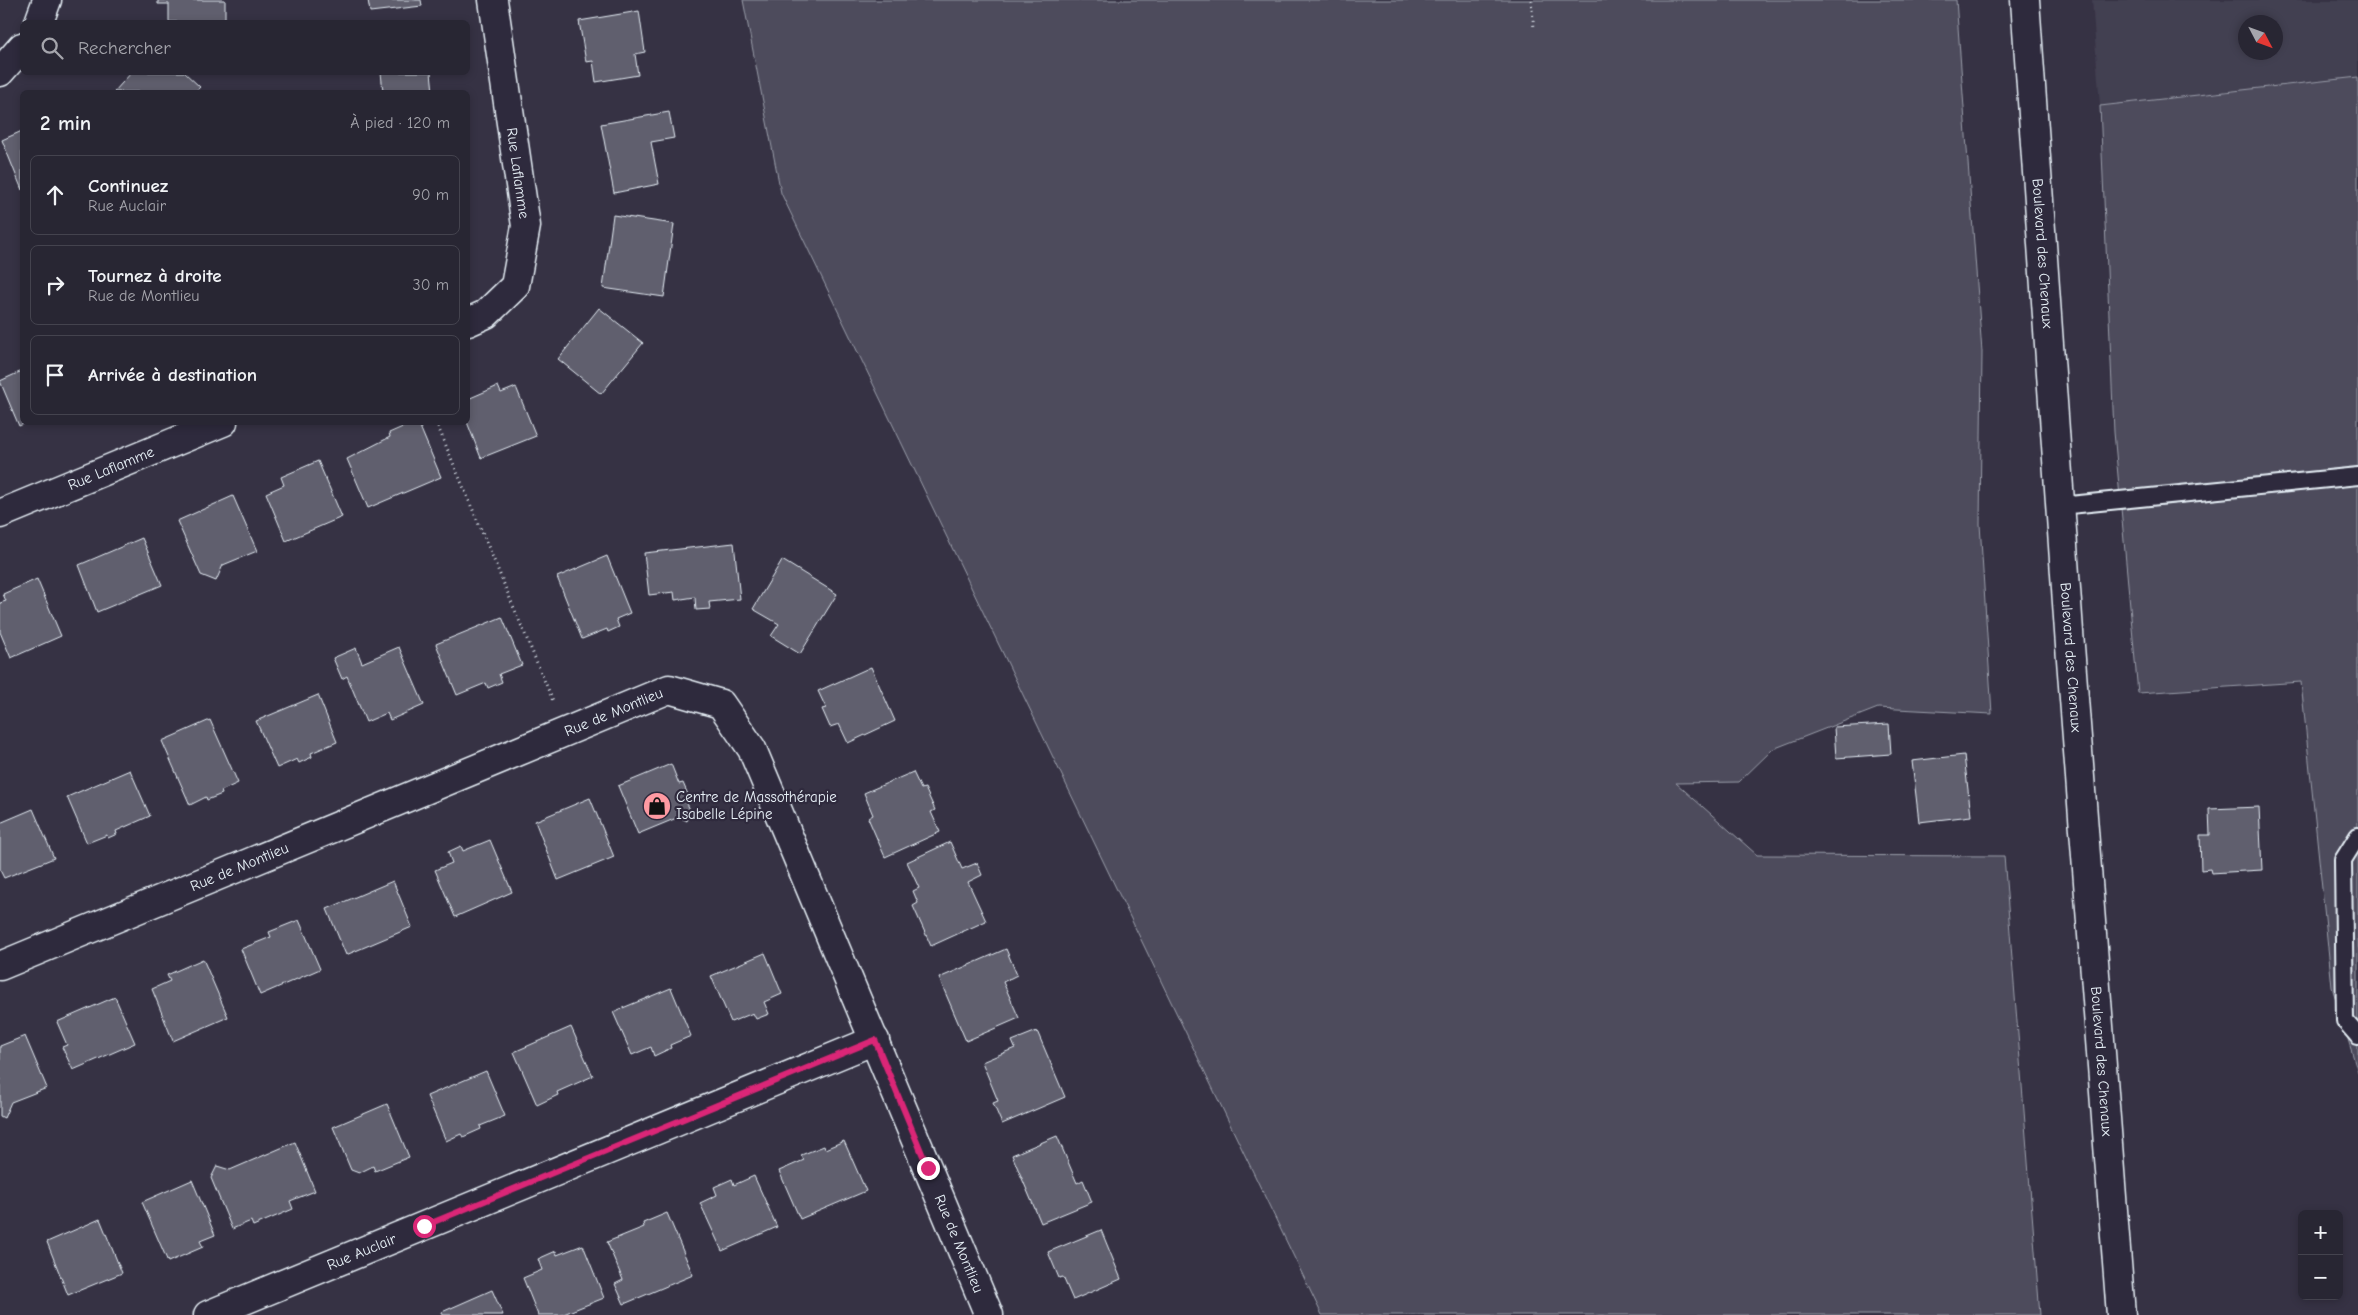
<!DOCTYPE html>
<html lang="fr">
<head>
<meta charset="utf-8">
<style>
  body { margin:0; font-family:"Comic Neue",sans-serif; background:#34323f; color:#f1f3f6 }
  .controls { position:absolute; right:15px; bottom:15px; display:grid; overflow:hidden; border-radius:8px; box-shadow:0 2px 8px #0003 }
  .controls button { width:45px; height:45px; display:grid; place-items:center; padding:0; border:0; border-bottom:1px solid #44434e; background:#282633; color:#f1f3f6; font:25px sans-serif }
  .compass { position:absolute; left:2238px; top:15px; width:45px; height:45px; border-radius:50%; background:#282633; box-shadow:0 2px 8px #0003; rotate:131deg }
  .stop { position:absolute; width:15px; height:15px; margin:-11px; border:4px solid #db2777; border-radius:50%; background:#fff }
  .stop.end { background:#db2777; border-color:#fff; box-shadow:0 1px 5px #0008 }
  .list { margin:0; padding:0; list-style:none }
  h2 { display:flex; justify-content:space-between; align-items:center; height:65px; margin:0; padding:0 20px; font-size:21px }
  h2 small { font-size:16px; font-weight:400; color:#a5a5ac }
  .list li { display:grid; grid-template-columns:32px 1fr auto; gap:15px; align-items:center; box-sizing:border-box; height:80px; margin:0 10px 10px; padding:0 10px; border:1px solid #44434e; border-radius:8px }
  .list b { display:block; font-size:19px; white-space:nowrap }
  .list p { margin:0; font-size:16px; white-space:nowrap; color:#a5a5ac }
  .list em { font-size:16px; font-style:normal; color:#a5a5ac }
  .icon { flex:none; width:28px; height:28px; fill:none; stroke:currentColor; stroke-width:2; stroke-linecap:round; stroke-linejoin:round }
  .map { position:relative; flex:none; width:2358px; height:1315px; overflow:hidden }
  .search { position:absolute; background:#282633; box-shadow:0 2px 8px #0003; left:20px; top:20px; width:450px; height:55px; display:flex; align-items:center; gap:12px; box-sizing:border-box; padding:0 18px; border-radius:8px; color:#a5a5ac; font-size:19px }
  .panel { position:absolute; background:#282633; box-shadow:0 2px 8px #0003; left:20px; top:90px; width:450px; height:335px; border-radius:8px }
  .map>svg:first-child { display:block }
  .built { fill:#433f51; fill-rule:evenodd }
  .green { fill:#4d4b5c; stroke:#9a9eaa }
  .building { fill:#605e6e; stroke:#e8f1f8 }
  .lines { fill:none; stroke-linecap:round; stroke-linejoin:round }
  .service-casing { stroke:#e8f1f8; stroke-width:20 }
  .minor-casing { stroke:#e8f1f8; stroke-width:31 }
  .secondary-casing { stroke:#e8f1f8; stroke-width:31 }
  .path { stroke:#e8f1f8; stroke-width:3; stroke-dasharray:1 4; stroke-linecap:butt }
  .service { stroke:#2f2a3d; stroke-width:16 }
  .minor { stroke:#2f2a3d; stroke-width:28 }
  .secondary { stroke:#2f2a3d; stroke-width:28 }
  .route { stroke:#db2777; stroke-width:6 }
  .labels { text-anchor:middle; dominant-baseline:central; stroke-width:4.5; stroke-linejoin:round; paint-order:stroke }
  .street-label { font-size:15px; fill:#e8f1f8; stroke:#2f2a3d }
  .poi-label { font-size:15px; fill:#e8f1f8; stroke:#2f2a3d; text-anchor:start }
</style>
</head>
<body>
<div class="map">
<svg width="2358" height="1315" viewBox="0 0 2358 1315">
  <rect width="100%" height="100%" fill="#363244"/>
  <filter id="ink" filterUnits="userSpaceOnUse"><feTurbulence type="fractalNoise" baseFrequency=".02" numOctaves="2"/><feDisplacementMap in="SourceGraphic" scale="10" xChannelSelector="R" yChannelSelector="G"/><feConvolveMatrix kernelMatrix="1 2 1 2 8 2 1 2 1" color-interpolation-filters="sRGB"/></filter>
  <g filter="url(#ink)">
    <path class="built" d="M2092 0H2358V77L2100 106ZM2246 22H2276V52H2246Z"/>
    <g class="green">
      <polygon points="743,0 1956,0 1982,352 1980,524 1992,714 1878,708 1773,749 1739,782 1676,783 1757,855 2004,856 2040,1315 1322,1315 781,193"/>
      <polygon points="2358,77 2358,1072 2332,987 2301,682 2138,693 2114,432 2100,106"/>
    </g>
    <g class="building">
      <polygon points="158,0 225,0 225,22 169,22 169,4 158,4"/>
      <polygon points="368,0 421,0 422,6 370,12"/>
      <polygon points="639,11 645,52 635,54 638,75 596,82 593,61 586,62 579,21"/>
      <polygon points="132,72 184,72 200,87 195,92 114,92"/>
      <polygon points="381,72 431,72 433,92 383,92"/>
      <polygon points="669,112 674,138 651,142 659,184 614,193 601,124"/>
      <polygon points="22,131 22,190 2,140"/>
      <polygon points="613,215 674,224 664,297 603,288"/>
      <polygon points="599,308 643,343 601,394 558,359"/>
      <polygon points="22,371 22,422 28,422 19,426 0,381"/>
      <polygon points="498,386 501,393 516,387 536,436 481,458 467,422 468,399"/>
      <polygon points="414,422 418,422 441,477 368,508 347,459 390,437 389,433"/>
      <polygon points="318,461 342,517 286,541 266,493 284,485 281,477"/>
      <polygon points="233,496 257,551 223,565 216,581 201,575 177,521"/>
      <polygon points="142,538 162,585 97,612 79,565"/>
      <polygon points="734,543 740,599 709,602 710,609 696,610 695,597 675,600 674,592 649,595 644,553"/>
      <polygon points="607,556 630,613 616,619 619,627 608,632 607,629 582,639 557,577"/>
      <polygon points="782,560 837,594 800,654 771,636 779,624 753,609"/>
      <polygon points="37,579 61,636 11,658 0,632 0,603 6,601 3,594"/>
      <polygon points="502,617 522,665 499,674 502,682 488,688 486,683 457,695 436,644"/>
      <polygon points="399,647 424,705 390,720 387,713 366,722 347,676 342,679 333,658 356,648 362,663"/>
      <polygon points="871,667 895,721 848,743 839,724 830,727 822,709 826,708 818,691"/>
      <polygon points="318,695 337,742 311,753 312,757 299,763 297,759 277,768 256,721"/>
      <polygon points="210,720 238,783 221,791 222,794 207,800 206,797 190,805 162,741"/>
      <polygon points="1889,724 1891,754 1836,758 1834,727"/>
      <polygon points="1964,755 1971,816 1919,822 1912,761"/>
      <polygon points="671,764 679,784 683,783 689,797 685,799 691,812 687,821 679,817 638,834 618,786"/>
      <polygon points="130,770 150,816 116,831 117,834 108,838 107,835 87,843 67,797"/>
      <polygon points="913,772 921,789 925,788 935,810 931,812 940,832 885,857 868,818 873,815 864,793"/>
      <polygon points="590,798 614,857 558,880 535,821"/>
      <polygon points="2259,807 2262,870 2211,873 2210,869 2201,870 2200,835 2210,835 2209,809"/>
      <polygon points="33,809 54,858 4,878 0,870 0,823"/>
      <polygon points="490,840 512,892 455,917 435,870 452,863 448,852 461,846 463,851"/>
      <polygon points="950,842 962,869 977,863 982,875 968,882 986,921 931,946 913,906 918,903 913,891 919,888 907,862"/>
      <polygon points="393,881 412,927 346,955 327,909"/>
      <polygon points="299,920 320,969 260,995 241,949 271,937 269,932"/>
      <polygon points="1006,949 1017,975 1003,982 1019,1018 966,1041 939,978"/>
      <polygon points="765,953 782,994 764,1002 769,1014 756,1019 753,1013 731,1022 711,976"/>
      <polygon points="203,959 228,1017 173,1041 152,989 170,981 167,975"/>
      <polygon points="671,988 691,1036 670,1045 671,1048 654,1056 651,1047 632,1055 613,1012"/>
      <polygon points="115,997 135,1043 73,1070 62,1047 67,1045 57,1022"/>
      <polygon points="571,1027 593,1076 557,1092 558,1095 537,1105 514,1052"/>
      <polygon points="1037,1031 1065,1097 1002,1124 993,1103 998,1101 982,1062 1015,1048 1012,1041"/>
      <polygon points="25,1036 47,1088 11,1102 4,1118 0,1116 0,1046"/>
      <polygon points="486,1071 505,1116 480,1126 481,1129 463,1137 461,1134 446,1141 427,1096"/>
      <polygon points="387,1104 409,1157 375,1171 373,1166 359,1173 351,1170 333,1127"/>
      <polygon points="1057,1136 1077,1183 1083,1180 1092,1202 1041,1223 1012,1155"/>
      <polygon points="844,1141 866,1191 800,1219 779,1171 804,1160 801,1155 824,1146 825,1149"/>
      <polygon points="295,1142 315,1191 290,1201 293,1209 253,1226 251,1221 232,1229 211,1178 217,1166 230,1170"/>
      <polygon points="754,1176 777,1227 722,1251 700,1203 717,1195 714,1187 732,1179 734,1185"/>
      <polygon points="192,1180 215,1235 200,1241 203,1247 168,1262 142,1202"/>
      <polygon points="667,1213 693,1275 624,1304 615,1284 623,1280 607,1242 644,1227 643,1223"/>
      <polygon points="100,1219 122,1273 68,1295 47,1242"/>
      <polygon points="1101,1230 1121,1279 1073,1300 1063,1277 1059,1278 1048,1252"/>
      <polygon points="583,1245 604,1298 561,1315 538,1315 523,1278 542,1270 538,1259 556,1251 557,1255"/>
      <polygon points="492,1290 503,1315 443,1315 442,1312"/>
    </g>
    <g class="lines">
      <defs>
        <g id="service">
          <polyline points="2060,506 2358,476"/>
          <polyline points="2358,836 2343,860 2345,1021 2358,1036"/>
        </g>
        <g id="minor">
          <polyline points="39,22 47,0"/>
          <polyline points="0,72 22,47"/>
          <polyline points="468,322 486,314 515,286 526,226 493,0"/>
          <path id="s1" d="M0 514 223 422"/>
          <path id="s2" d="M0 966 669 689 721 704 752 749 989 1315"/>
          <path id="s3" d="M208 1315 875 1040"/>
        </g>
        <g id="secondary">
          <path id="s4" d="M2025 0 2070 646 2121 1315"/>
        </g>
      </defs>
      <use href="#service" class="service-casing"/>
      <use href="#minor" class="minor-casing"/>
      <use href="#secondary" class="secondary-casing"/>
      <g class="path">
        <polyline points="1531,0 1534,28"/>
        <polyline points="436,422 553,701"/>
      </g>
      <use href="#service" class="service"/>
      <use href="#minor" class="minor"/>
      <use href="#secondary" class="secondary"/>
    </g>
  </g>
  <g class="lines" filter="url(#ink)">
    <polyline class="route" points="424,1226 875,1040 928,1168"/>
  </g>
  <defs>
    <symbol id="shop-disc" viewBox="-11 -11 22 22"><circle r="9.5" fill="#ff9aa2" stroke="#2f2a3d"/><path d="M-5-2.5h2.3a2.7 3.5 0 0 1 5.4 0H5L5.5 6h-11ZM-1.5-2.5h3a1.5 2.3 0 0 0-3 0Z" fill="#111"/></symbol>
  </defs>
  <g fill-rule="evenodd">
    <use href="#shop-disc" x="641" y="790" width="32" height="32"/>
  </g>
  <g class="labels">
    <g class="street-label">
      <text transform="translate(518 173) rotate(82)">Rue Laflamme</text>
      <text stroke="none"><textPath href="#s4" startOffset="254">Boulevard des Chenaux</textPath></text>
      <text stroke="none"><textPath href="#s1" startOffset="120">Rue Laflamme</textPath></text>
      <text stroke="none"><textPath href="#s4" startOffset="659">Boulevard des Chenaux</textPath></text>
      <text stroke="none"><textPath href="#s2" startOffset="664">Rue de Montlieu</textPath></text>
      <text stroke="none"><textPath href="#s2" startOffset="259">Rue de Montlieu</textPath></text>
      <text stroke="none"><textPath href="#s4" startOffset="1064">Boulevard des Chenaux</textPath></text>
      <text stroke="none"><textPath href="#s2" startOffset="1369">Rue de Montlieu</textPath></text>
      <text stroke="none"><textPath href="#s3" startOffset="166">Rue Auclair</textPath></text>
    </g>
    <g class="poi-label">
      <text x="676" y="797">Centre de Massothérapie<tspan x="676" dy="17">Isabelle Lépine</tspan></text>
    </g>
  </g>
</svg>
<div class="controls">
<button>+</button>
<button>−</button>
</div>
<svg class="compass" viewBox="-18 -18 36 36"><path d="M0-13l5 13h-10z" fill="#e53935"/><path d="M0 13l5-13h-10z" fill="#a5a5ac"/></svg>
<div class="stop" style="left:424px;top:1226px"></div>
<div class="stop end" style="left:928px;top:1168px"></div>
<div class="search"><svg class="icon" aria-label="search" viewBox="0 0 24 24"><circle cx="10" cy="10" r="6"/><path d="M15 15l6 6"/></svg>Rechercher</div>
<section class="panel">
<h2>2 min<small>À pied · 120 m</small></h2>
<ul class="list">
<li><svg class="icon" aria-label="ahead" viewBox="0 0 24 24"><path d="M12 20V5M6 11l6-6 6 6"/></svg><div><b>Continuez</b><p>Rue Auclair</p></div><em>90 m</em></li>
<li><svg class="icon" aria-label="right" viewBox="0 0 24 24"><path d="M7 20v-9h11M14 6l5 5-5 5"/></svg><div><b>Tournez à droite</b><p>Rue de Montlieu</p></div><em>30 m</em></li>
<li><svg class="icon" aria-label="arrive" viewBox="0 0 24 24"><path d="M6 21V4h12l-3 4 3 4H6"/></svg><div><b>Arrivée à destination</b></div></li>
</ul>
</section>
</div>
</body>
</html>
